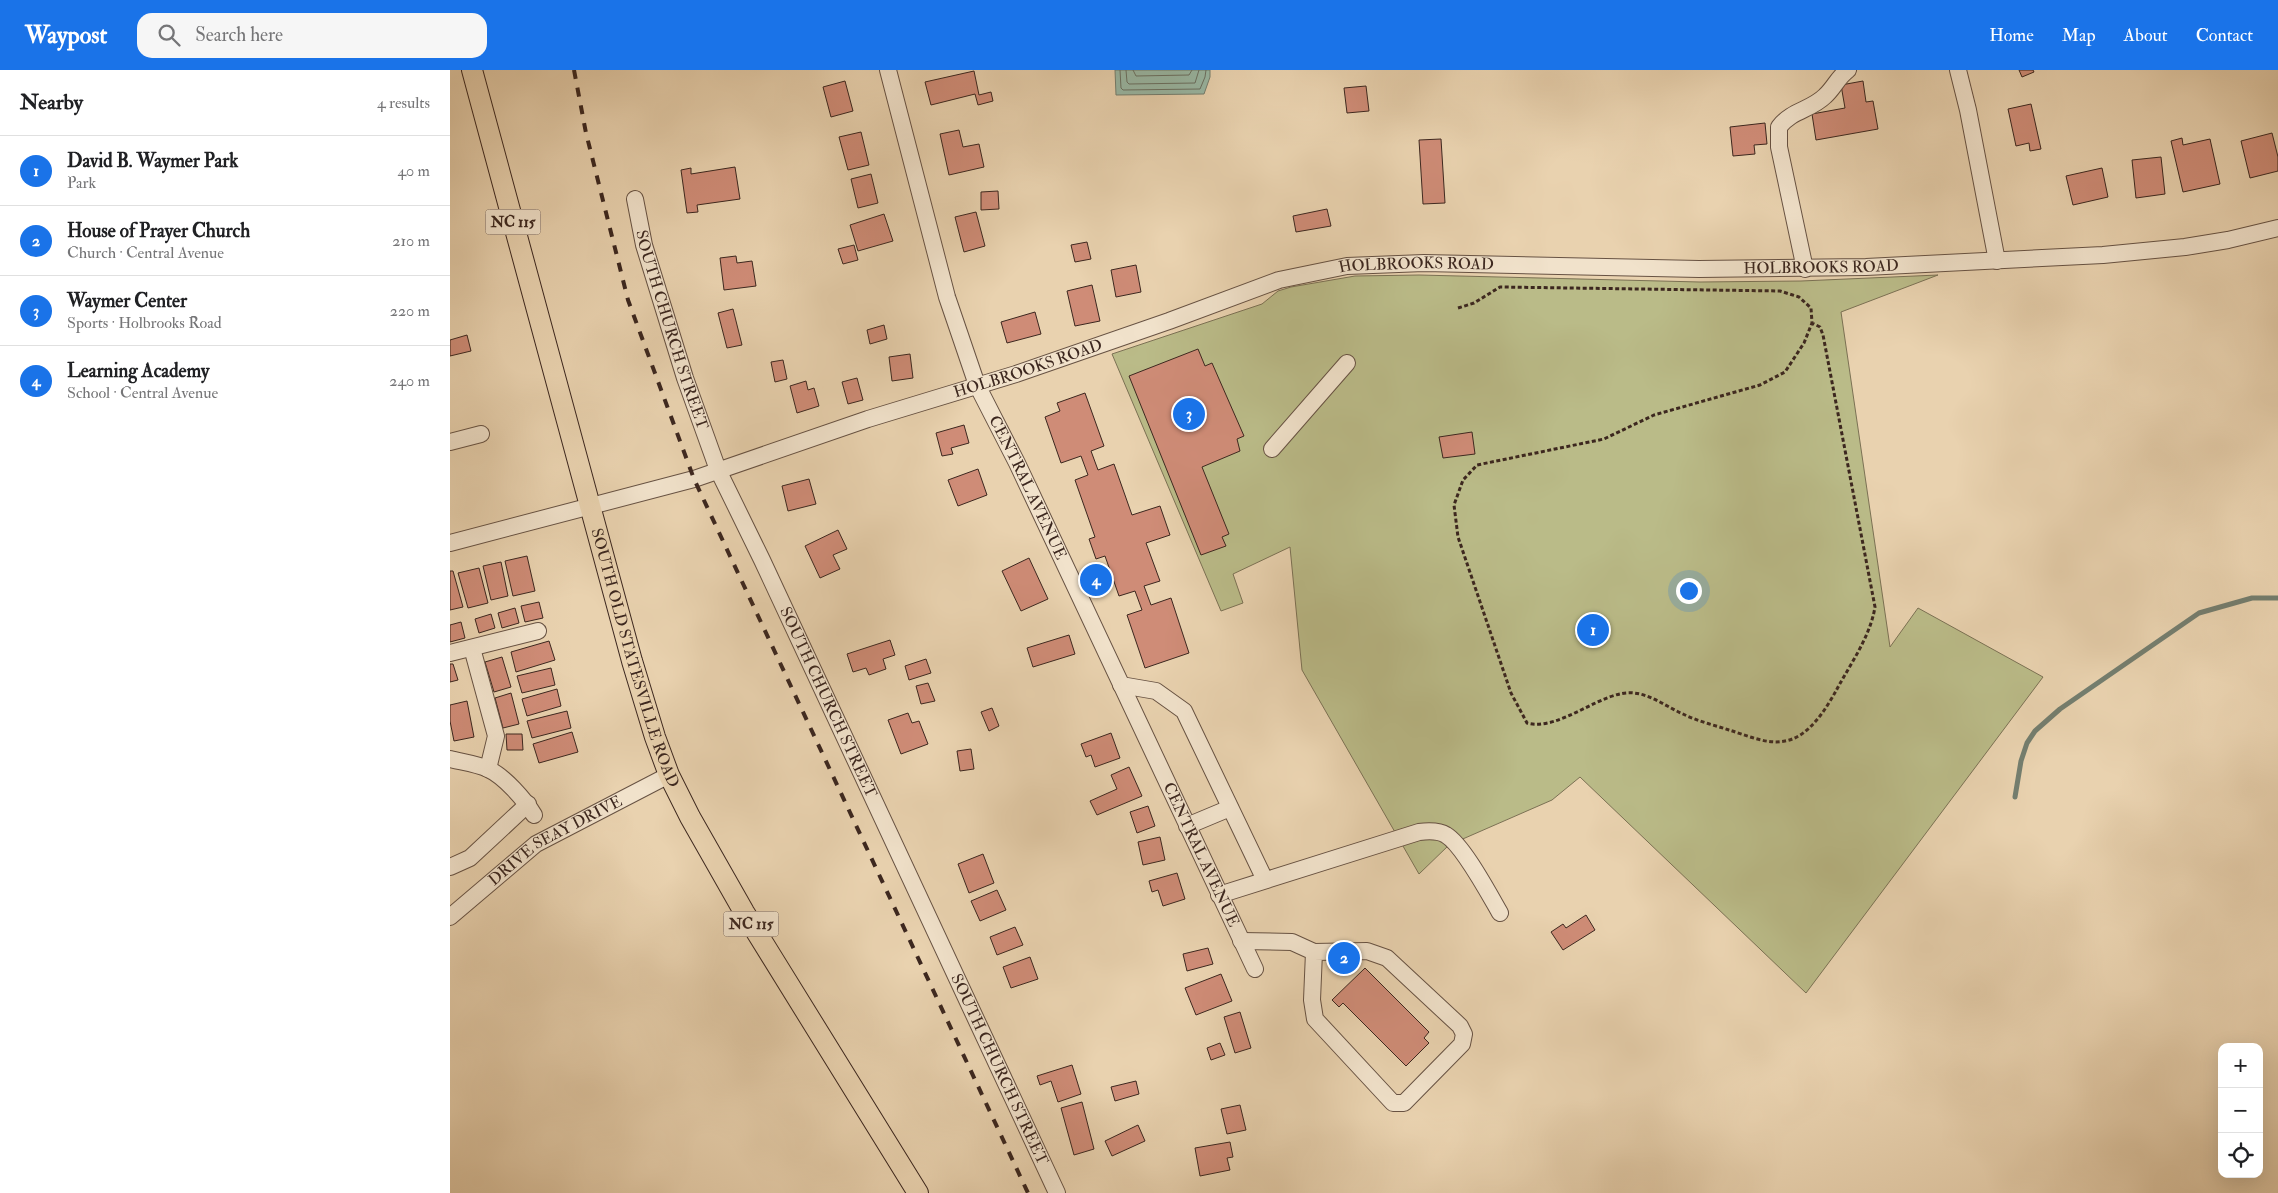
<!DOCTYPE html>
<html lang="en">
<head>
<meta charset="utf-8">
<style>
  body { margin:0; font-family:"IM FELL Double Pica",serif; background:#f6f6f6; color:#202124 }
  .controls { position:absolute; right:15px; bottom:15px; display:grid; overflow:hidden; border-radius:10px; box-shadow:0 5px 20px #0002 }
  .controls button { width:45px; height:45px; display:grid; place-items:center; padding:0; border:0; border-bottom:1px solid #e0e0e0; background:#fff; color:#202124; font:25px sans-serif }
  .you { position:absolute; left:1238px; top:520px; width:18px; height:18px; margin:-12px; border:4px solid #fff; border-radius:50%; background:#1a73e8; box-shadow:0 0 0 8px #1a73e833 }
  .badge { display:grid; place-items:center; width:32px; height:32px; border-radius:50%; background:#1a73e8; color:#fff; font-size:16px; font-weight:700 }
  .pin { position:absolute; translate:-50% -50%; border:2px solid #fff; box-shadow:0 1px 5px #0006 }
  .list { margin:0; padding:0; list-style:none }
  h2 { display:flex; justify-content:space-between; align-items:center; height:65px; margin:0; padding:0 20px; font-size:21px }
  h2 small { font-size:16px; font-weight:400; color:#757577 }
  .list li { display:grid; grid-template-columns:32px 1fr auto; gap:15px; align-items:center; box-sizing:border-box; height:70px; padding:0 20px; border-top:1px solid #e0e0e0 }
  .list b { display:block; font-size:19px; white-space:nowrap }
  .list p { margin:0; font-size:16px; white-space:nowrap; color:#757577 }
  .list em { font-size:16px; font-style:normal; color:#757577 }
  .icon { flex:none; width:28px; height:28px; fill:none; stroke:currentColor; stroke-width:2; stroke-linecap:round; stroke-linejoin:round }
  .map { position:relative; flex:none; width:1828px; height:1123px; overflow:hidden }
  header { display:flex; align-items:center; gap:30px; box-sizing:border-box; height:70px; padding:0 25px; background:#1a73e8; color:#fff }
  header strong { font-size:24px }
  nav { display:flex; gap:28px; margin-inline-start:auto; font-size:18px }
  .search { width:350px; height:45px; background:#f6f6f6; display:flex; align-items:center; gap:12px; box-sizing:border-box; padding:0 18px; border-radius:15px; color:#757577; font-size:19px }
  main { display:flex }
  aside { flex:1; background:#fff }
  .map>svg:first-child { display:block }
  .green { fill:#babb88; stroke:#7b7154 }
  .water { fill:#99b8a5; stroke:#747e6f }
  .lines { fill:none; stroke-linecap:round; stroke-linejoin:round }
  .shore { stroke:#6a7062; stroke-width:1 }
  .stream { stroke:#747e6f; stroke-width:5 }
  .building { fill:#cf8c77; stroke:#3c271f }
  .minor-casing { stroke:#675243; stroke-width:18 }
  .major-casing { stroke:#3c271f; stroke-width:22 }
  .path { stroke:#3c271f; stroke-width:3; stroke-dasharray:4 2.5; stroke-linecap:butt }
  .minor { stroke:#f1e2cb; stroke-width:16 }
  .major { stroke:#e9d2af; stroke-width:20 }
  .rail { stroke:#3c271f; stroke-width:4; stroke-dasharray:9 9; stroke-linecap:butt }
  .labels { text-anchor:middle; dominant-baseline:central; stroke-width:4.5; stroke-linejoin:round; paint-order:stroke }
  .shield { fill:#f1e2cb; stroke:#725f53; stroke-width:1 }
  .shield-label { font-size:15px; font-weight:bold; fill:#3c271f }
  .street-label { font-size:16px; fill:#3c271f; stroke:#f1e2cb }
</style>
</head>
<body>
<header>
<strong>Waypost</strong>
<div class="search"><svg class="icon" aria-label="search" viewBox="0 0 24 24"><circle cx="10" cy="10" r="6"/><path d="M15 15l6 6"/></svg>Search here</div>
<nav><a>Home</a><a>Map</a><a>About</a><a>Contact</a></nav>
</header>
<main>
<aside>
<h2>Nearby<small>4 results</small></h2>
<ul class="list">
<li><span class="badge">1</span><div><b>David B. Waymer Park</b><p>Park</p></div><em>40 m</em></li>
<li><span class="badge">2</span><div><b>House of Prayer Church</b><p>Church · Central Avenue</p></div><em>210 m</em></li>
<li><span class="badge">3</span><div><b>Waymer Center</b><p>Sports · Holbrooks Road</p></div><em>220 m</em></li>
<li><span class="badge">4</span><div><b>Learning Academy</b><p>School · Central Avenue</p></div><em>240 m</em></li>
</ul>
</aside>
<div class="map">
<svg width="1828" height="1123" viewBox="0 0 1828 1123">
  <rect width="100%" height="100%" fill="#e9d2af"/>
  <filter id="stains"><feTurbulence type="fractalNoise" baseFrequency=".004" numOctaves="4"/><feColorMatrix values="0 0 0 0 .2 0 0 0 0 .09 0 0 0 0 .02 0 0 0 .5 -.17"/></filter>
  <radialGradient id="worn" r=".72"><stop offset=".6" stop-color="#630" stop-opacity="0"/><stop offset="1" stop-color="#630" stop-opacity=".3"/></radialGradient>
  <polygon class="green" points="969,205 1250,212 1351,211 1488,205 1391,242 1440,577 1468,538 1593,607 1356,923 1130,707 1102,730 999,775 969,804 852,600 840,477 783,504 793,533 771,541 662,284 812,234 828,221 841,217 905,206"/>
  <polygon class="water" points="665,0 760,0 760,7 754,24 666,25"/>
  <g class="lines">
    <g class="shore">
      <polyline points="670,0 671,18 673,20 750,19 755,7 756,0"/>
      <polyline points="676,0 677,12 679,14 745,13 749,0"/>
      <polyline points="683,0 686,6 739,5 742,0"/>
    </g>
    <polyline class="stream" points="1565,727 1571,691 1577,673 1585,661 1610,639 1749,543 1802,528 1828,528"/>
  </g>
  <g class="building">
    <polygon points="1569,0 1583,0 1584,2 1572,7"/>
    <polygon points="524,1 529,25 541,22 543,31 528,35 525,24 481,35 475,12"/>
    <polygon points="395,11 403,41 381,47 373,17"/>
    <polygon points="1413,11 1416,32 1423,31 1428,59 1366,70 1362,44 1395,38 1391,15"/>
    <polygon points="916,16 919,41 897,43 894,18"/>
    <polygon points="1581,34 1591,79 1580,81 1579,73 1566,76 1558,39"/>
    <polygon points="1315,53 1317,74 1304,75 1305,84 1283,86 1280,57"/>
    <polygon points="509,60 513,77 529,74 534,97 499,105 490,64"/>
    <polygon points="411,62 419,95 398,100 389,67"/>
    <polygon points="1822,63 1828,87 1828,101 1800,108 1791,71"/>
    <polygon points="1732,68 1733,75 1760,69 1770,114 1733,122 1721,71"/>
    <polygon points="991,69 995,133 973,134 969,70"/>
    <polygon points="1711,87 1715,124 1686,128 1682,90"/>
    <polygon points="285,97 290,129 247,135 248,142 237,143 231,100 241,98 241,104"/>
    <polygon points="1652,98 1658,127 1623,135 1616,106"/>
    <polygon points="421,104 428,133 408,138 401,109"/>
    <polygon points="548,121 549,139 531,140 531,122"/>
    <polygon points="877,139 881,156 846,162 843,146"/>
    <polygon points="526,142 535,176 514,182 505,147"/>
    <polygon points="434,144 443,171 408,181 400,155"/>
    <polygon points="637,172 641,189 625,192 621,175"/>
    <polygon points="404,175 408,190 393,194 388,179"/>
    <polygon points="286,186 287,193 302,191 306,216 274,220 270,188"/>
    <polygon points="686,195 691,222 666,227 661,200"/>
    <polygon points="642,215 650,251 625,256 617,221"/>
    <polygon points="283,239 292,275 277,278 268,243"/>
    <polygon points="585,242 591,264 557,273 551,252"/>
    <polygon points="434,255 437,269 420,274 417,260"/>
    <polygon points="17,265 21,281 0,286 0,270"/>
    <polygon points="748,279 755,296 762,293 794,366 787,369 790,381 752,397 779,464 772,467 776,476 751,485 679,306"/>
    <polygon points="460,284 463,308 442,311 439,287"/>
    <polygon points="333,290 337,309 325,312 321,292"/>
    <polygon points="407,308 413,330 398,334 392,312"/>
    <polygon points="356,311 358,320 364,318 369,336 347,343 340,316"/>
    <polygon points="635,323 654,376 641,381 648,400 664,394 682,445 710,436 720,465 696,473 710,511 694,516 701,535 721,528 739,583 695,598 677,545 692,540 685,521 669,526 655,486 646,489 639,469 645,467 625,410 638,405 631,386 611,393 595,347 610,341 607,333"/>
    <polygon points="514,355 519,373 501,378 503,384 492,386 486,363"/>
    <polygon points="1022,362 1025,384 993,388 989,367"/>
    <polygon points="528,399 537,425 508,436 498,410"/>
    <polygon points="359,409 366,434 338,441 332,416"/>
    <polygon points="388,460 397,479 383,485 390,499 370,508 355,476"/>
    <polygon points="77,486 85,521 63,526 55,491"/>
    <polygon points="579,488 598,529 571,541 552,501"/>
    <polygon points="51,492 58,526 41,530 33,496"/>
    <polygon points="29,498 38,533 18,538 8,503"/>
    <polygon points="0,501 3,501 13,537 0,540"/>
    <polygon points="89,532 93,548 75,552 71,536"/>
    <polygon points="65,538 69,553 52,558 48,543"/>
    <polygon points="41,544 45,558 29,563 25,549"/>
    <polygon points="11,552 15,568 0,572 0,555"/>
    <polygon points="619,565 625,584 583,597 577,578"/>
    <polygon points="440,570 445,585 433,589 436,599 419,605 416,598 403,602 397,584"/>
    <polygon points="99,571 105,590 66,602 61,582"/>
    <polygon points="52,587 61,617 44,622 35,592"/>
    <polygon points="476,589 481,603 459,610 455,596"/>
    <polygon points="0,594 3,594 8,610 0,612"/>
    <polygon points="101,598 105,615 72,623 67,606"/>
    <polygon points="478,613 485,631 471,634 466,616"/>
    <polygon points="107,619 111,636 77,646 72,629"/>
    <polygon points="61,623 69,654 53,658 45,628"/>
    <polygon points="17,631 24,667 4,671 0,651 0,635"/>
    <polygon points="542,638 549,656 539,661 531,642"/>
    <polygon points="117,641 121,658 82,668 77,651"/>
    <polygon points="458,643 462,653 469,651 478,674 451,684 438,650"/>
    <polygon points="122,662 128,682 89,693 83,674"/>
    <polygon points="661,663 670,688 645,697 641,685 636,687 631,674"/>
    <polygon points="56,664 72,664 73,680 57,680"/>
    <polygon points="521,679 524,699 510,701 507,681"/>
    <polygon points="679,697 692,726 647,745 640,731 667,719 661,705"/>
    <polygon points="698,736 705,756 687,763 680,742"/>
    <polygon points="710,767 715,790 693,795 688,772"/>
    <polygon points="533,784 544,813 519,823 508,794"/>
    <polygon points="727,803 735,829 713,836 708,820 702,822 699,811"/>
    <polygon points="547,820 556,840 530,851 521,831"/>
    <polygon points="1136,845 1145,860 1113,880 1101,862 1113,854 1116,858"/>
    <polygon points="565,857 573,875 547,885 540,867"/>
    <polygon points="758,878 763,894 737,901 733,884"/>
    <polygon points="580,887 588,909 561,918 553,897"/>
    <polygon points="915,898 979,962 974,968 979,973 956,996 893,933 889,937 882,930"/>
    <polygon points="771,904 782,931 746,945 735,918"/>
    <polygon points="790,942 801,978 785,983 774,947"/>
    <polygon points="770,973 775,985 761,990 757,978"/>
    <polygon points="622,995 631,1024 608,1032 601,1011 590,1015 587,1006"/>
    <polygon points="686,1011 689,1024 665,1031 661,1017"/>
    <polygon points="632,1032 644,1079 624,1085 611,1038"/>
    <polygon points="790,1035 796,1060 777,1064 771,1039"/>
    <polygon points="688,1055 695,1071 662,1086 655,1071"/>
    <polygon points="780,1072 783,1087 777,1088 780,1100 750,1106 745,1078"/>
  </g>
  <g class="lines">
    <defs>
      <g id="minor">
        <path id="s1" d="M438 0 497 227 527 315 567 393 805 899"/>
        <polyline points="1508,0 1518,40 1547,191"/>
        <path id="s2" d="M185 129 194 175 235 308 268 400 312 490 607 1123"/>
        <path d="M1355 199 1329 77V57C1342 40 1361 40 1375 26 1384 18 1388 7 1398 0"/>
        <polyline points="0,372 31,364"/>
        <polyline points="822,379 897,293"/>
        <path id="s3" d="M0 473 244 409 418 349 566 304 719 251 829 210 897 196 974 193 1249 199 1416 197 1653 185 1735 177 1778 170 1828 158"/>
        <polyline points="22,578 46,666 38,699"/>
        <polyline points="0,583 88,561"/>
        <polyline points="671,615 706,621 734,641 815,810"/>
        <path d="M0 689C12 692 27 694 38 699 54 706 75 730 84 745"/>
        <polyline points="737,756 780,738"/>
        <polyline points="0,797 20,788 78,734"/>
        <path d="M769 825 969 762C977 761 988 760 996 765 1013 775 1039 824 1050 843"/>
        <path id="s4" d="M0 847 86 774 219 705"/>
        <polyline points="791,871 842,872 864,882 917,881 937,888 1010,956 1014,964 1012,974 954,1033 943,1033 865,949 862,930 864,882"/>
      </g>
      <g id="major">
        <path id="s5" d="M22 0 182 591 205 667 219 705 240 747 294 842 468 1123"/>
      </g>
    </defs>
    <use href="#minor" class="minor-casing"/>
    <use href="#major" class="major-casing"/>
    <path class="path" d="M1008 238 1024 233 1050 217 1330 221 1349 227 1361 238 1362 253 1354 273 1335 302 1310 315 1204 345 1154 369 1027 395 1013 410 1004 435 1008 467 1061 623 1077 653C1110 662 1153 619 1184 623 1202 625 1217 637 1233 644 1247 651 1264 655 1279 660 1296 665 1317 675 1335 671 1359 667 1376 639 1387 619 1401 593 1420 567 1425 537L1373 265 1370 257 1362 253"/>
    <use href="#minor" class="minor"/>
    <use href="#major" class="major"/>
    <polyline class="rail" points="124,0 136,63 178,230 244,409 578,1123"/>
  </g>
  <g class="labels">
    <g class="shield">
      <rect x="35.5" y="139.5" width="55" height="25" rx="4"/>
      <rect x="273.5" y="841.5" width="55" height="25" rx="4"/>
    </g>
    <g class="shield-label">
      <text x="63" y="152">NC 115</text>
      <text x="301" y="854">NC 115</text>
    </g>
    <g class="street-label">
      <text stroke="none"><textPath href="#s3" startOffset="1009">HOLBROOKS ROAD</textPath></text>
      <text stroke="none"><textPath href="#s3" startOffset="1414">HOLBROOKS ROAD</textPath></text>
      <text stroke="none"><textPath href="#s2" startOffset="136">SOUTH CHURCH STREET</textPath></text>
      <text stroke="none"><textPath href="#s3" startOffset="604">HOLBROOKS ROAD</textPath></text>
      <text stroke="none"><textPath href="#s1" startOffset="442">CENTRAL AVENUE</textPath></text>
      <text stroke="none"><textPath href="#s5" startOffset="610">SOUTH OLD STATESVILLE ROAD</textPath></text>
      <text stroke="none"><textPath href="#s2" startOffset="541">SOUTH CHURCH STREET</textPath></text>
      <text stroke="none"><textPath href="#s4" startOffset="131">DRIVE SEAY DRIVE</textPath></text>
      <text stroke="none"><textPath href="#s1" startOffset="848">CENTRAL AVENUE</textPath></text>
      <text stroke="none"><textPath href="#s2" startOffset="946">SOUTH CHURCH STREET</textPath></text>
    </g>
  </g>
  <rect width="100%" height="100%" filter="url(#stains)"/>
  <rect width="100%" height="100%" fill="url(#worn)"/>
</svg>
<div class="controls">
<button>+</button>
<button>−</button>
<button><svg class="icon" aria-label="locate" viewBox="0 0 24 24"><circle cx="12" cy="12" r="6"/><path d="M12 2v4M12 18v4M2 12h4M18 12h4"/></svg></button>
</div>
<div class="you"></div>
<div class="pin badge" style="left:1143px;top:560px">1</div>
<div class="pin badge" style="left:894px;top:888px">2</div>
<div class="pin badge" style="left:739px;top:344px">3</div>
<div class="pin badge" style="left:646px;top:510px">4</div>
</div>
</main>
</body>
</html>
